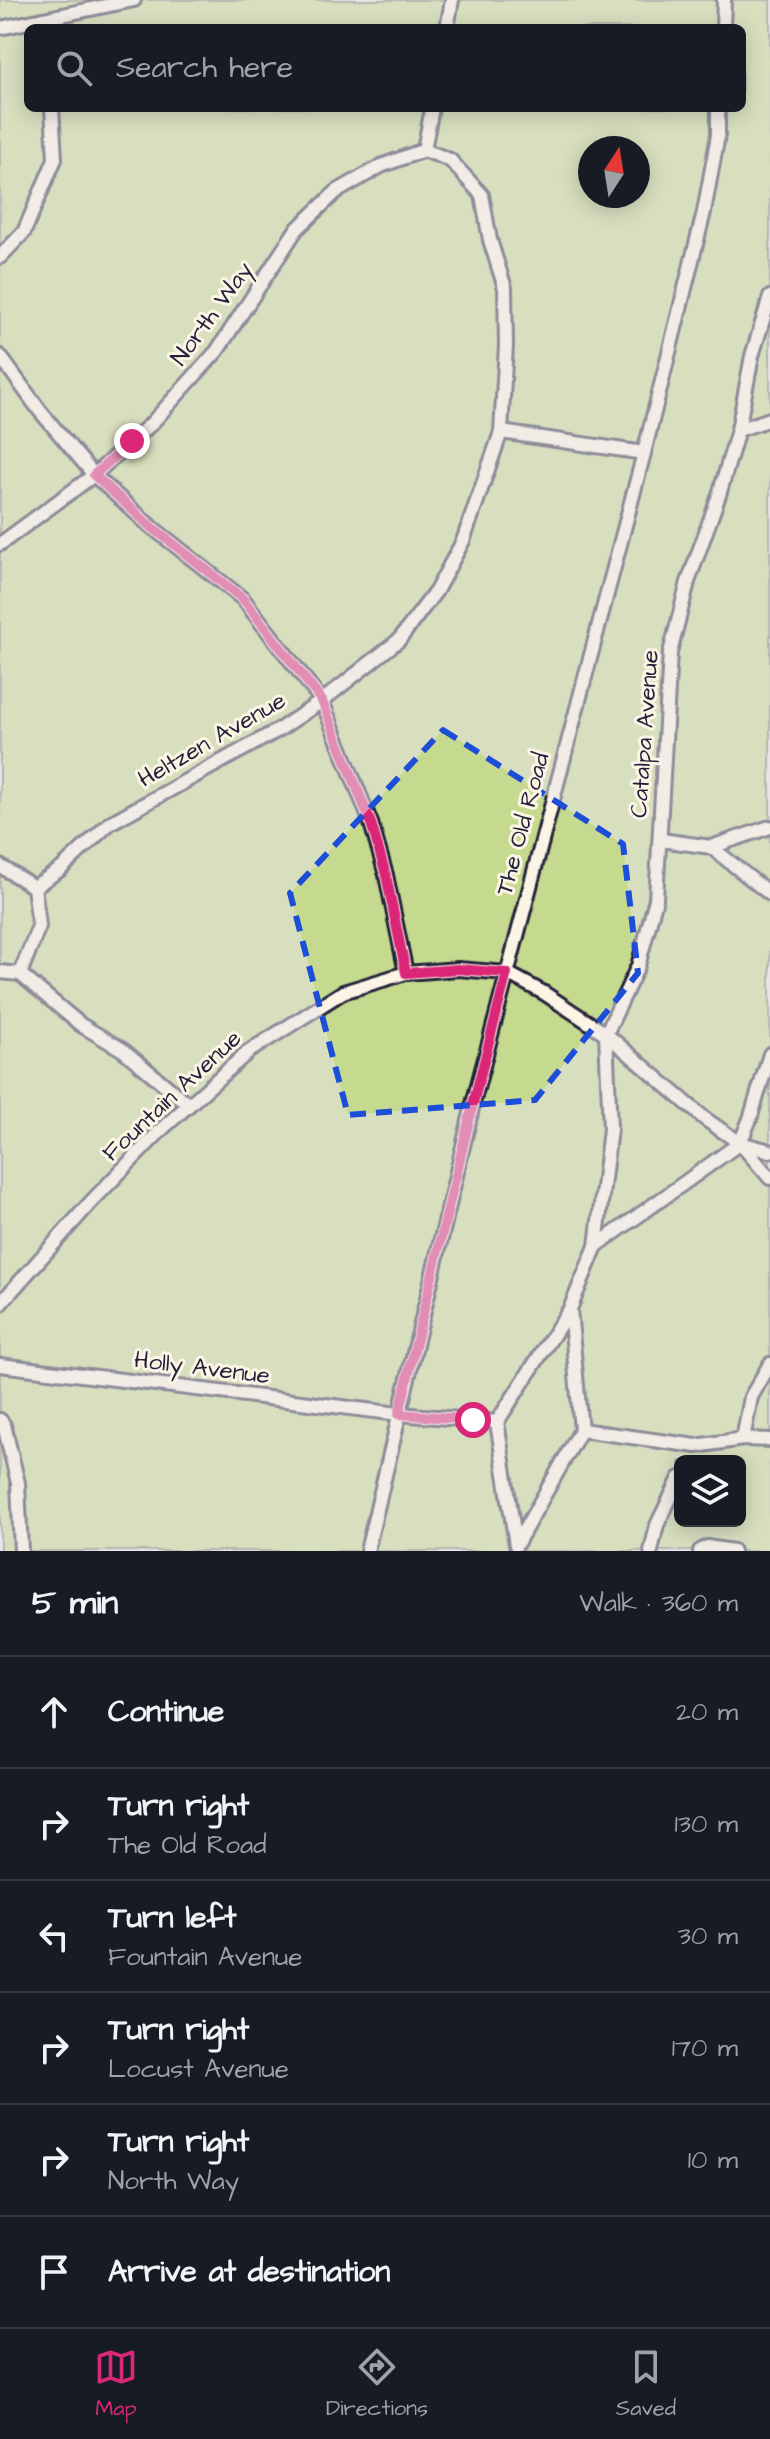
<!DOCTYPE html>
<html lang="en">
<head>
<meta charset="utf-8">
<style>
  body { margin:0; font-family:"Architects Daughter",sans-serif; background:#20242c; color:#f1f3f6 }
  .controls { position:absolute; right:24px; bottom:24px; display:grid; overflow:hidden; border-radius:12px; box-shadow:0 4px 20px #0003 }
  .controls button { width:72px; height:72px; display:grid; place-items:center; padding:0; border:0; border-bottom:2px solid #363941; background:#171b24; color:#f1f3f6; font:40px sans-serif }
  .compass { position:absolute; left:578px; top:136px; width:72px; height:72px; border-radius:50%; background:#171b24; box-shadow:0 4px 20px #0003; rotate:12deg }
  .stop { position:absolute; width:24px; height:24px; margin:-18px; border:6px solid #db2777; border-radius:50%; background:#fff }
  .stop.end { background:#db2777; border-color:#fff; box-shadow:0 2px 8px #0008 }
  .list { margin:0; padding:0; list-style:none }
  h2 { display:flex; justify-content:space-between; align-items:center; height:104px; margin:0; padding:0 32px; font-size:34px }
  h2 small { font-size:26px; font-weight:400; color:#9ea1a6 }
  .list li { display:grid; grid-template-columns:52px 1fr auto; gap:24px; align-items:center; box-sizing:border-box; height:112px; padding:0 32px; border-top:2px solid #363941 }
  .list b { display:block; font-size:30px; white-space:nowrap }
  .list p { margin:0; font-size:26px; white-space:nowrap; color:#9ea1a6 }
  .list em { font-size:26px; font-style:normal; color:#9ea1a6 }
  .icon { flex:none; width:44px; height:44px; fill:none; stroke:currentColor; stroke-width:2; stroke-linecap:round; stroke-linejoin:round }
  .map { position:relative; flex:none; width:770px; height:1551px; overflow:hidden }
  .search { position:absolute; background:#171b24; box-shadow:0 4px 20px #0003; left:24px; right:24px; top:24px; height:88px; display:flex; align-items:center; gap:20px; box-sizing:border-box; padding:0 28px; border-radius:12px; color:#9ea1a6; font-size:30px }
  .sheet { height:776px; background:#171b24 }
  nav { display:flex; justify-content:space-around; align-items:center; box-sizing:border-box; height:112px; border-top:2px solid #363941; background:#171b24; font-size:22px; color:#9ea1a6 }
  nav a { display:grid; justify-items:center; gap:4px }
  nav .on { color:#db2777 }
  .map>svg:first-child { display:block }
  .green { fill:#c6da8f; stroke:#747e65; stroke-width:2; fill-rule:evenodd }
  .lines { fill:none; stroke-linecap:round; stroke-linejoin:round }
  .lane-casing { stroke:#22223b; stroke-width:18 }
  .lane { stroke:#fcf5e5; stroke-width:12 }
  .route { stroke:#db2777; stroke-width:10 }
  .marked { fill:none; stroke:#1d4ed8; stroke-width:6; stroke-dasharray:16 10; stroke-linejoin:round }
  .labels { text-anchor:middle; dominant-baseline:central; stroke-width:6; stroke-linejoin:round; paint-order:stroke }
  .street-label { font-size:24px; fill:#22223b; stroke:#fcf5e5 }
</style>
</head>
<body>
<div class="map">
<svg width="770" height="1551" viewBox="0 0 770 1551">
  <rect width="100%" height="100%" fill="#e8e4e7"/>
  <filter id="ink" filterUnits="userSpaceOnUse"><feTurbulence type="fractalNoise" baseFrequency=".0125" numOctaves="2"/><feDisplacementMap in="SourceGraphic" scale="16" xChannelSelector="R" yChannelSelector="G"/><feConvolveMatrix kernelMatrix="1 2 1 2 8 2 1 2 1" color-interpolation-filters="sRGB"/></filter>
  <g filter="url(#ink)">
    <path class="green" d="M0 0H770V1551H0ZM28 28H742V108H28ZM590 148H638V196H590ZM680 1461H740V1521H680Z"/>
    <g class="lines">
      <defs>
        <g id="lane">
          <polyline points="0,28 134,0"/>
          <polyline points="447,28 452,0"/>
          <polyline points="723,28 724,0"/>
          <polyline points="0,257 24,232 55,159 52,108"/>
          <polyline points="0,356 40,411 94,475 148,524 243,599 322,701 371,823 386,875 406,973"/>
          <polyline points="738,430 770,419"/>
          <polyline points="501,432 644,453"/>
          <polyline points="0,544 94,475 151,424 217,351 296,230 336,192 381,166 424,150"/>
          <polyline points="661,840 711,847 770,827"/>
          <polyline points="711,847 770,894"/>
          <polyline points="0,866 34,887 39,926 20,974"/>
          <polyline points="34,887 61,869 110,823 280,729 322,701 399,640 436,591 463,541 501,432 506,345 505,288 490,240 482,195 450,160 424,150 432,108"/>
          <polyline points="0,972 20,974 81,1025 123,1050 189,1105"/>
          <polyline points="740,1143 750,1119 770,1054"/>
          <polyline points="740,1143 770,1151"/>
          <polyline points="596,1246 740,1143"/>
          <polyline points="0,1304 91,1202 163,1128 248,1052 343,992 406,973 458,969 507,973 544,993 606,1034 705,1119 740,1143 770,1178"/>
          <polyline points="570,1309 596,1246 610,1129 606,1034 638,966 656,899 670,653 688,582 719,495 738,430 752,356 770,297"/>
          <polygon points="570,1309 581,1430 516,1545 497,1422"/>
          <polyline points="0,1365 399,1414 497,1422"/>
          <polyline points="0,1420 4,1425 18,1483 21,1551"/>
          <polyline points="581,1430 696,1446 743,1439 770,1440"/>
          <polyline points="743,1439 751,1397 770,1364"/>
          <polyline points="367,1551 474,1100 644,453 704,212 718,135 718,108"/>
          <polyline points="651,1551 657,1525 680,1478"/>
          <polyline points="700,1551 707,1547 733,1551"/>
        </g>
      </defs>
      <use href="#lane" class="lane-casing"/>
      <use href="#lane" class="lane"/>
    </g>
  </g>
  <g class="lines" filter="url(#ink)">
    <polyline class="route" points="132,441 94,475 148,524 243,599 322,701 371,823 386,875 406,973 458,969 507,973 474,1100 399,1414 473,1420"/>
  </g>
  <path d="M0 0H770V1551H0ZM443 730 623 844 638 973 535 1100 348 1115 290 893Z" fill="#e8e4e7" fill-opacity=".55" fill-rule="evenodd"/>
  <path class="marked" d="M443 730 623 844 638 973 535 1100 348 1115 290 893Z"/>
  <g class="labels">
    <g class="street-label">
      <text transform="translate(212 314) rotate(-54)">North Way</text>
      <text transform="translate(645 734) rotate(-86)">Catalpa Avenue</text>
      <text transform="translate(212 740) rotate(-30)">Heltzen Avenue</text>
      <text transform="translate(523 824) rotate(-75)">The Old Road</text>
      <text transform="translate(172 1096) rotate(-43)">Fountain Avenue</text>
      <text transform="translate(202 1368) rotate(7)">Holly Avenue</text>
    </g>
  </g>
</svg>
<div class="controls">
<button><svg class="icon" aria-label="layers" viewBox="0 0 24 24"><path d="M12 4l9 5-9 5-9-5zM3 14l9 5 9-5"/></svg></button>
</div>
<svg class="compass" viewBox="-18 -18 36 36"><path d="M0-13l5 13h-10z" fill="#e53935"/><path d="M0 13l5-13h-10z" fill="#9ea1a6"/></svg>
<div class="stop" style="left:473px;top:1420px"></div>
<div class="stop end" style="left:132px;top:441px"></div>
<div class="search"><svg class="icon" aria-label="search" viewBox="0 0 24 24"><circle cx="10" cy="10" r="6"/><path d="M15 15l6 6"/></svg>Search here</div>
</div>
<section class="sheet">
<h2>5 min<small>Walk · 360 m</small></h2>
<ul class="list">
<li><svg class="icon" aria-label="ahead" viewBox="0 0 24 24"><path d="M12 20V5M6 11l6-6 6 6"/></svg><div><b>Continue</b></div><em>20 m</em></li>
<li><svg class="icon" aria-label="right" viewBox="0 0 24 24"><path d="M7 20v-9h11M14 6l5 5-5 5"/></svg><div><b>Turn right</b><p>The Old Road</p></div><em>130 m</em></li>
<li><svg class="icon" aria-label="left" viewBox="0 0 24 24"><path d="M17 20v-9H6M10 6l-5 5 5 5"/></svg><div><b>Turn left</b><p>Fountain Avenue</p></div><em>30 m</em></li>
<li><svg class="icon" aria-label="right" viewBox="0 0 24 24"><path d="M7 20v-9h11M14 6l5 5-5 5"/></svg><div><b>Turn right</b><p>Locust Avenue</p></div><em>170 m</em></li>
<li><svg class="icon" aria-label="right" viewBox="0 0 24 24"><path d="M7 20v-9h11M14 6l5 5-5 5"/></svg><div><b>Turn right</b><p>North Way</p></div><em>10 m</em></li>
<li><svg class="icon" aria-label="arrive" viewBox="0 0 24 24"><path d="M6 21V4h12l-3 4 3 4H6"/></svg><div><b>Arrive at destination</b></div></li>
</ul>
</section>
<nav>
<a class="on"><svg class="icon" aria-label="map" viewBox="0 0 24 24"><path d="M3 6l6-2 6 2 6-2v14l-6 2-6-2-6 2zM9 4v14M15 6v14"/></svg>Map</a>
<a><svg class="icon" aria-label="directions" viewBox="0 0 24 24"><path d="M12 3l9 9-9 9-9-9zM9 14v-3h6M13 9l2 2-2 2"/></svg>Directions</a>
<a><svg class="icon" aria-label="saved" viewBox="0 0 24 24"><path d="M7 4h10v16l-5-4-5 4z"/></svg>Saved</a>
</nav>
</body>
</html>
